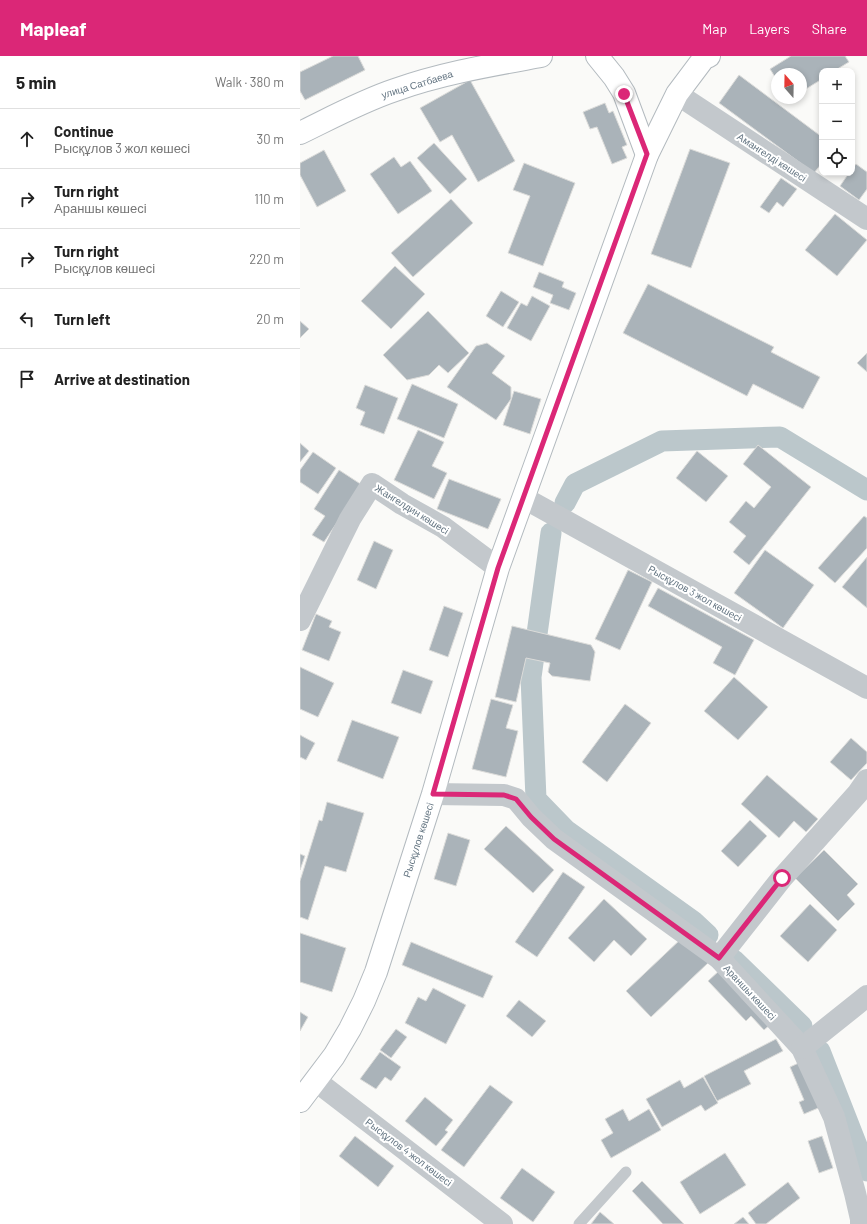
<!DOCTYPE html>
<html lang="en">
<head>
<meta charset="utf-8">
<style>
  body { margin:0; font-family:Barlow,sans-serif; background:#f2f2f2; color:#222 }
  .controls { position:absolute; right:12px; top:12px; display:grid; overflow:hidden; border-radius:8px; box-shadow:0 2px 6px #0003 }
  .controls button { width:36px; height:36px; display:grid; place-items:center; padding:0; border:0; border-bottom:1px solid #e0e0e0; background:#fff; color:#222; font:20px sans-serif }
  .compass { position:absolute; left:471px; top:12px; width:36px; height:36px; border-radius:50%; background:#fff; box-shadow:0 2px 6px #0003; rotate:340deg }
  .stop { position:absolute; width:12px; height:12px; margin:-9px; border:3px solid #db2777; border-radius:50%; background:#fff }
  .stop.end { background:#db2777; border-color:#fff; box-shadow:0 1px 4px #0008 }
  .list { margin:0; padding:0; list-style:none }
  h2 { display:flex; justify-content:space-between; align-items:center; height:52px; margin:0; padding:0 16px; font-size:17px }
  h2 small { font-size:13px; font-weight:400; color:#767676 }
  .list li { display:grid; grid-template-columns:26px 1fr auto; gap:12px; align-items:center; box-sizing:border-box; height:60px; padding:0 16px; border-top:1px solid #e0e0e0 }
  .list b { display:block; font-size:15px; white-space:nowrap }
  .list p { margin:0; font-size:13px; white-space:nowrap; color:#767676 }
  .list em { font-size:13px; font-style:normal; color:#767676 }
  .icon { flex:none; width:22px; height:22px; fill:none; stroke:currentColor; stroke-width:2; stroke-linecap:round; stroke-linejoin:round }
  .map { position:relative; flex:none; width:567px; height:1168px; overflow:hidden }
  header { display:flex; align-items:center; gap:24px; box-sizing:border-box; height:56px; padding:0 20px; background:#db2777; color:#fff }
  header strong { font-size:19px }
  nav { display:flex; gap:22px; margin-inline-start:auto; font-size:14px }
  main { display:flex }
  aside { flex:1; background:#fff }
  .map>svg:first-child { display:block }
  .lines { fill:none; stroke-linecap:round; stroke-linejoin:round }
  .canal { stroke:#bbc7cb; stroke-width:21 }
  .building { fill:#aab3b9; stroke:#dcdcda }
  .secondary-casing { stroke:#b3babf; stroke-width:24 }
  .lane { stroke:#c3c8cc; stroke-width:11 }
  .street { stroke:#c3c8cc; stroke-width:22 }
  .secondary { stroke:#fff; stroke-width:22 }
  .route { stroke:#db2777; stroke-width:5 }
  .labels { text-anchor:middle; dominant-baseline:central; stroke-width:4; stroke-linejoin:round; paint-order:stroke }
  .street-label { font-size:10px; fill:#657683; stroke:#fff }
</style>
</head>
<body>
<header>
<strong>Mapleaf</strong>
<nav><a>Map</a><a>Layers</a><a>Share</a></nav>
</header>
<main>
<aside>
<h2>5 min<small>Walk · 380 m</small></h2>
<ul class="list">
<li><svg class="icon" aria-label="ahead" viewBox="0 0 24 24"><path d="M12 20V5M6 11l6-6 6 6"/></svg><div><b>Continue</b><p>Рысқұлов 3 жол көшесі</p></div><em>30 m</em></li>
<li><svg class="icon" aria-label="right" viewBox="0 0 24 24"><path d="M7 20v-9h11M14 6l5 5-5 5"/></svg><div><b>Turn right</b><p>Араншы көшесі</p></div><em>110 m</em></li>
<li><svg class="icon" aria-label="right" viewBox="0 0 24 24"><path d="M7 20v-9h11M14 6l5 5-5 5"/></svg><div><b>Turn right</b><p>Рысқұлов көшесі</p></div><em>220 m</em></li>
<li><svg class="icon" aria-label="left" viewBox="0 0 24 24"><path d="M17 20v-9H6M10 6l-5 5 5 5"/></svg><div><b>Turn left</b></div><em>20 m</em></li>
<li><svg class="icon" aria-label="arrive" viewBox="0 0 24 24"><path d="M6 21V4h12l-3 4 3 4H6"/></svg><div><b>Arrive at destination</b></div></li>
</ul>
</aside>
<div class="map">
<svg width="567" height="1168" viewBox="0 0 567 1168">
  <rect width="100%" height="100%" fill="#fafaf8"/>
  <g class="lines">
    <g class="canal">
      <polyline points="265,447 275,428 362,385 480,381 567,434"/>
      <polyline points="251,477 231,621 236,743 266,774 393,865 408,879"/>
      <polyline points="434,904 502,970"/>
      <polyline points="520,995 567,1115"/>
    </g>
  </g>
  <g class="building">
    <polygon points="33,0 58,0 65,14 5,44 0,35 0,16"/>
    <polygon points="491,0 545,0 549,6 534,15 522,15 522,23 501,36 501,18 477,18 477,24 470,13"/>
    <polygon points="439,19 522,81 522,107 514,117 419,47"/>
    <polygon points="170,24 215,105 178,126 152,79 140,86 120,52"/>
    <polygon points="305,47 309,57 313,55 327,89 322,91 327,102 312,108 297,71 290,73 283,56"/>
    <polygon points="134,87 167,123 150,138 117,102"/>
    <polygon points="390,93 430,107 391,212 351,198"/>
    <polygon points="24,94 46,135 17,151 0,119 0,107"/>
    <polygon points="94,101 101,111 110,105 132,135 98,158 70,118"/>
    <polygon points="224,107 275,127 243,210 208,197 230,140 213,134"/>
    <polygon points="556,108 567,116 567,133 559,144 540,130 549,117 552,117 552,113"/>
    <polygon points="481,122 497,133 483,151 477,146 469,157 460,151"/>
    <polygon points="151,143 173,167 113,221 91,197"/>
    <polygon points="535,158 567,184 537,220 505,194"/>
    <polygon points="95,210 125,238 91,273 61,245"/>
    <polygon points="239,216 264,226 262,231 276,237 269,254 250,247 253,239 233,231"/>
    <polygon points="348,228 474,291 471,296 520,321 503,353 453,328 447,340 323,277"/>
    <polygon points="201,235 219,246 203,271 186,260"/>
    <polygon points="232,240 250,250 231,285 207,272 221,247 227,250"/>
    <polygon points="128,255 169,297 148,317 139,309 129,319 107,324 83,299"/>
    <polygon points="0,265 9,273 0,282"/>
    <polygon points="187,287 205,300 192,317 211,331 211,343 196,364 147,331 176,290"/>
    <polygon points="567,297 567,316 557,307"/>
    <polygon points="112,328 158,348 144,382 97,363"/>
    <polygon points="65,329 98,342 84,378 60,369 65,356 56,352"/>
    <polygon points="214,335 241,343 230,378 203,369"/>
    <polygon points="118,374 144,386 132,410 147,417 134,443 94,424"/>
    <polygon points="0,387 9,395 0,406"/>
    <polygon points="458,389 511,431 449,509 433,496 446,480 429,466 446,445 454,452 471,431 443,408"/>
    <polygon points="397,395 428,420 406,446 376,422"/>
    <polygon points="13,396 36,412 18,438 0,426 0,414"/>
    <polygon points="39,414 62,429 24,486 12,479 25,460 14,453"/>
    <polygon points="149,423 201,443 188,473 137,453"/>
    <polygon points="564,460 567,462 567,492 535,527 518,512"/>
    <polygon points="74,485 93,494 76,533 57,524"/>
    <polygon points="465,494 514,529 483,572 434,537"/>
    <polygon points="567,501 567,552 542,531"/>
    <polygon points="328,514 352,526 320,594 295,583"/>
    <polygon points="358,532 454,584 435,619 413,607 422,591 348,550"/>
    <polygon points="144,550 163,557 148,601 129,594"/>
    <polygon points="16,558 32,565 29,571 41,576 29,605 2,594"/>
    <polygon points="212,570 291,589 295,596 290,625 252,620 248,616 250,607 226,602 216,646 195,641"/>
    <polygon points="0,611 34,627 18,661 0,653"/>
    <polygon points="103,614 133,625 121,658 91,647"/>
    <polygon points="434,621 468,651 438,684 404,655"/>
    <polygon points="191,643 213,649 206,672 218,675 206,721 172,713"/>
    <polygon points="325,648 351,667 307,726 282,706"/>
    <polygon points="52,664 99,681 83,723 37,705"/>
    <polygon points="0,679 15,687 6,704 0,701"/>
    <polygon points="551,682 567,696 567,707 551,724 530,706"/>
    <polygon points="467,719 518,763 506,776 494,765 479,782 441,748"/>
    <polygon points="27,746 64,757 46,816 25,810 8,864 0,861 0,825 19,764 22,765"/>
    <polygon points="450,764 467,780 438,811 421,795"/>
    <polygon points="206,770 254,814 233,837 184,793"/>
    <polygon points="148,777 170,784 156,830 134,823"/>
    <polygon points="524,794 558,828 547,839 555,848 538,865 495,822"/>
    <polygon points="0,798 5,800 0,814"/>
    <polygon points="263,816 285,831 237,901 215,886"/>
    <polygon points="304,843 347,883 331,900 314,884 294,906 268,882"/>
    <polygon points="510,848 537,874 508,906 480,880"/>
    <polygon points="0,877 46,892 32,936 0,926"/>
    <polygon points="383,881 408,907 351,961 326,935"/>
    <polygon points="111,886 193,920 183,942 102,909"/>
    <polygon points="420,914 472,967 464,974 451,960 446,965 408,925"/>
    <polygon points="133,932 166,949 146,988 105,967 118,941 126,945"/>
    <polygon points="219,944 246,965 232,981 206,960"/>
    <polygon points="0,956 8,961 0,975"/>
    <polygon points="96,973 107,981 91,1002 80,994"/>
    <polygon points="476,983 483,995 444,1015 451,1028 417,1045 404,1020"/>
    <polygon points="80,996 101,1011 91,1025 85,1021 76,1033 60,1023"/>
    <polygon points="503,1005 523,1050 504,1058 499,1046 504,1044 490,1011"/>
    <polygon points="403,1021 418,1047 405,1055 401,1049 362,1071 346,1043 380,1024 384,1032"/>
    <polygon points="190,1029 213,1046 164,1111 141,1094"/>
    <polygon points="125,1041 153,1064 145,1074 148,1076 136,1090 105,1065"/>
    <polygon points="323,1053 329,1065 349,1053 361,1074 311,1102 301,1084 313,1077 305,1063"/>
    <polygon points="55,1080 94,1110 78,1131 39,1100"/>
    <polygon points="522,1080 533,1112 519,1117 508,1085"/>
    <polygon points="425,1097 446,1129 400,1158 380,1126"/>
    <polygon points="222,1112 255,1136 233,1166 200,1142"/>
    <polygon points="342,1125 384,1168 363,1168 332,1135"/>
    <polygon points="488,1126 500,1142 466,1168 456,1168 448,1157"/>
    <polygon points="300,1156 314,1168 291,1168"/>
    <polygon points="443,1161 449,1168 434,1168"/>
  </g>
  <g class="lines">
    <defs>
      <g id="secondary">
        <polyline points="297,0 314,21 324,37 347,99"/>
        <path d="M0 77C31 62 62 45 95 34 143 17 192 9 241 0"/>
        <polyline points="0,1045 34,1000 50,973 64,945 76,916 133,738 198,512 347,99 377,38 404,2 409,0"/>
      </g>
    </defs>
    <use href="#secondary" class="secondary-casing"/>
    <polyline class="lane" points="279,1168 326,1116"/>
    <g class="street">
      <polyline points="377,38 567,163"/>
      <polyline points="224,442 567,632"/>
      <polyline points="0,564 50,463 72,428 102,448 143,471 198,512"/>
      <polyline points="133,738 204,739 216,743 231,761 254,783 419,902 502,992 534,1061 555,1137 561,1163 561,1168"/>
      <polyline points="419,902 482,822 558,737 567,724"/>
      <polyline points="502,992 567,940"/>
      <polyline points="16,1025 202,1168"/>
    </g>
    <use href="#secondary" class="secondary"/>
  </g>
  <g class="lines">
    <polyline class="route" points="324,38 347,98 198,512 133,738 204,739 216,743 231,761 254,783 419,902 482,822"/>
  </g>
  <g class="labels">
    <g class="street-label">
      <text transform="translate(117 28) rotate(-17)">улица Сатбаева</text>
      <text transform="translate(472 101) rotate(33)">Амангелді көшесі</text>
      <text transform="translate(112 453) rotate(32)">Жангелдин көшесі</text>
      <text transform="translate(395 537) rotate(29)">Рысқұлов 3 жол көшесі</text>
      <text transform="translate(118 784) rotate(-72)">Рысқұлов көшесі</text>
      <text transform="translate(450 936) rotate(47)">Араншы көшесі</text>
      <text transform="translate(109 1096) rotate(37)">Рысқұлов 4 жол көшесі</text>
    </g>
  </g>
</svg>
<div class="controls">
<button>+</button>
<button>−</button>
<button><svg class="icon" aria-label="locate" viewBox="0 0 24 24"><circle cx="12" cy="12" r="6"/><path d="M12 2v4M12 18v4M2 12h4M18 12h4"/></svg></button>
</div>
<svg class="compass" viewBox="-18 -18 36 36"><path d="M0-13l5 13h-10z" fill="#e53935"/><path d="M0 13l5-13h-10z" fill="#767676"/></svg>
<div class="stop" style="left:482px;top:822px"></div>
<div class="stop end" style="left:324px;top:38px"></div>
</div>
</main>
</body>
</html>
